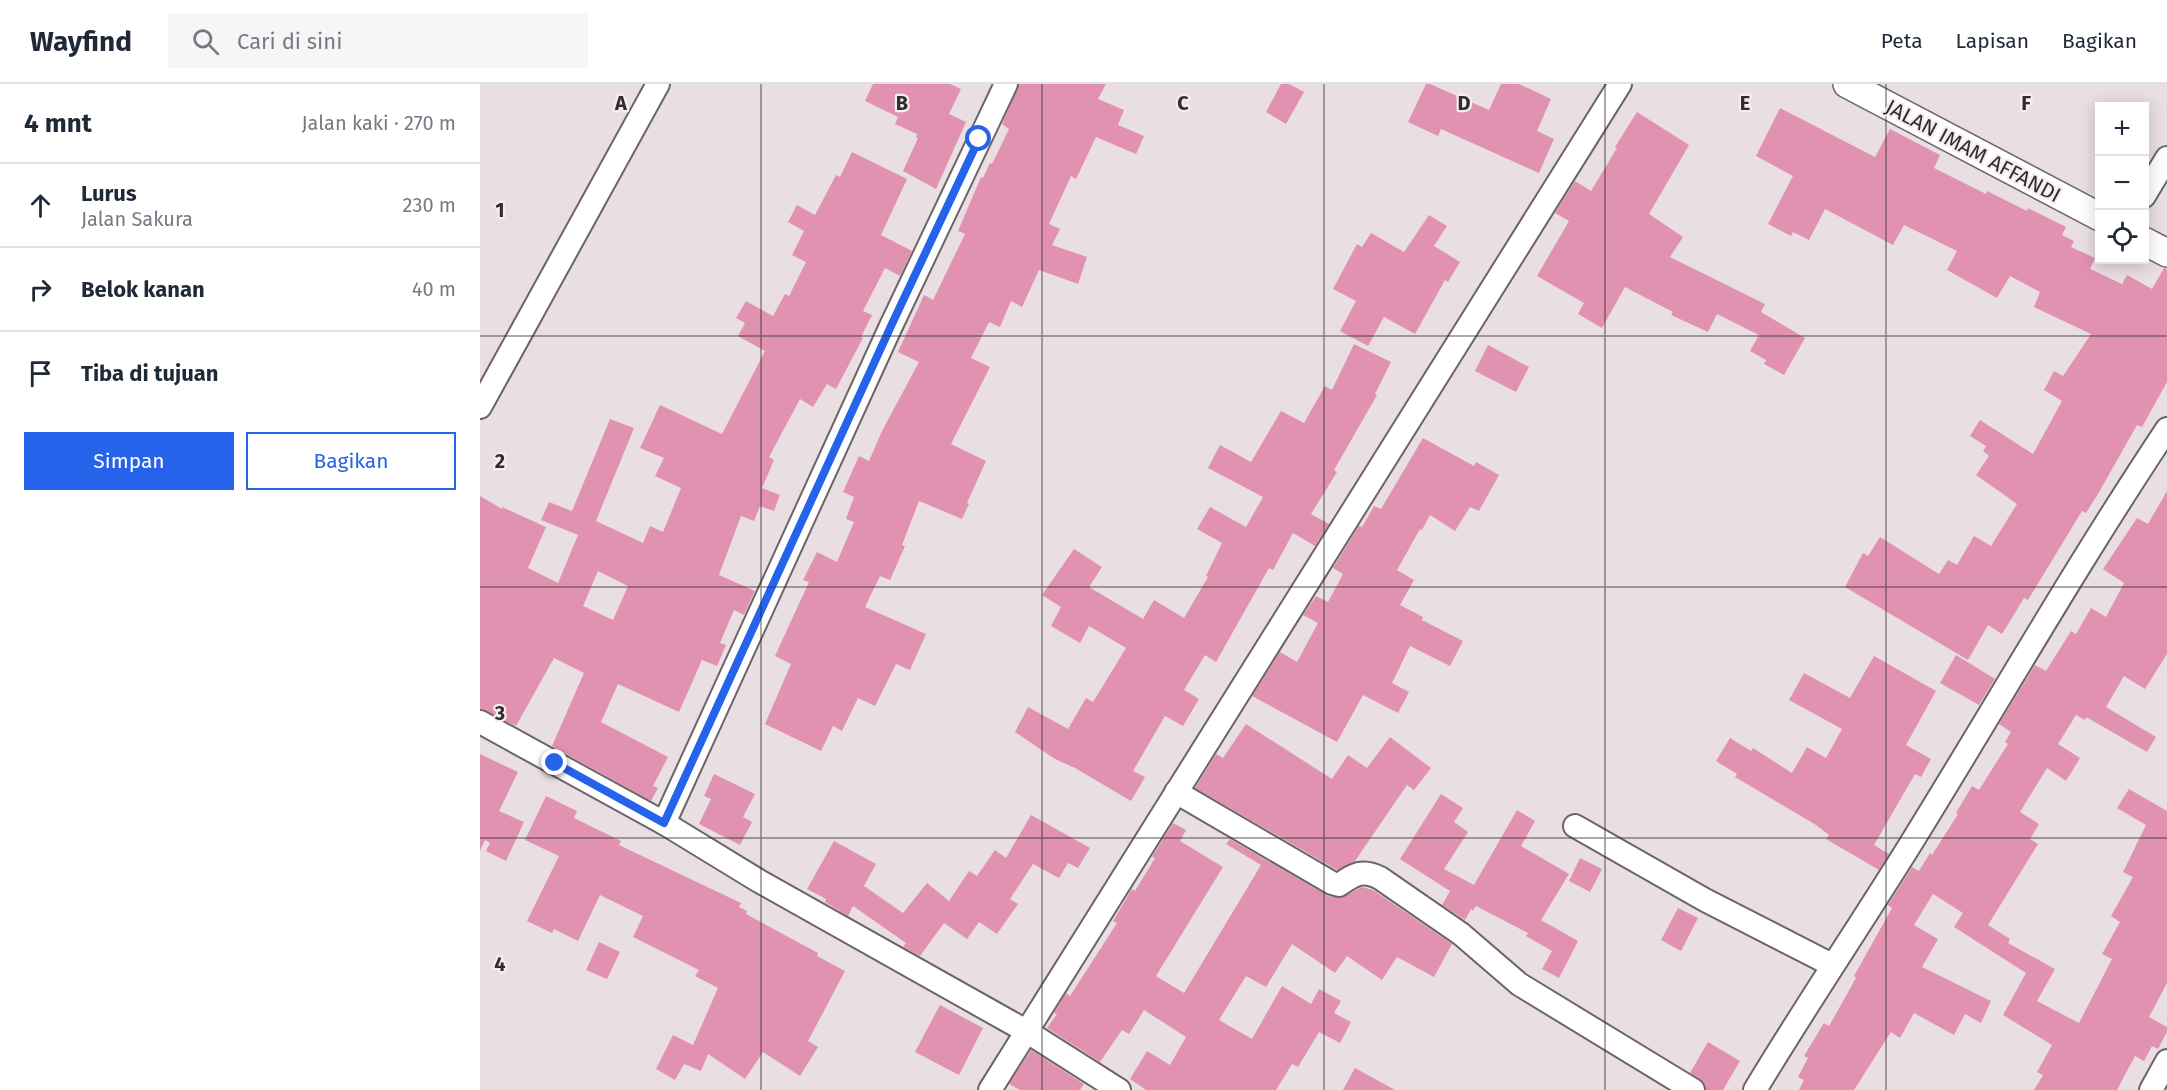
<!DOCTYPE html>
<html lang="id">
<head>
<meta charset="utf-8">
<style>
  body { margin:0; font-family:"Fira Sans",sans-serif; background:#f6f6f7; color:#1f2937 }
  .controls { position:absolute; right:18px; top:18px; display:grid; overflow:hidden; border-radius:0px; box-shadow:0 3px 15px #0003 }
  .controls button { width:54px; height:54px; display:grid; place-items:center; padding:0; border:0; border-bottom:2px solid #e0e1e3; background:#fff; color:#1f2937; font:30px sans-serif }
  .stop { position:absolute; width:18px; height:18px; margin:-14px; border:4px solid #2563eb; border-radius:50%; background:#fff }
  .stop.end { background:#2563eb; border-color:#fff; box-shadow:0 2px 6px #0008 }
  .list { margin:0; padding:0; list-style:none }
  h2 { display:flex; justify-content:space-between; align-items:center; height:78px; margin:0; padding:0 24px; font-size:26px }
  h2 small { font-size:20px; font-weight:400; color:#747a83 }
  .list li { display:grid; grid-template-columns:39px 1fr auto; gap:18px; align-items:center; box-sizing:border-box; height:84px; padding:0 24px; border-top:2px solid #e0e1e3 }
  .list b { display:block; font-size:22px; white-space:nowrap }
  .list p { margin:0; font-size:20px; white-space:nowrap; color:#747a83 }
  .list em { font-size:20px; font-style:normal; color:#747a83 }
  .actions { display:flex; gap:12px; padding:18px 24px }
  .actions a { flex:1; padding:14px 0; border:2px solid #2563eb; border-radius:0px; text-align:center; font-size:21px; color:#2563eb }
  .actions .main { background:#2563eb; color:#fff }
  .icon { flex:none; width:33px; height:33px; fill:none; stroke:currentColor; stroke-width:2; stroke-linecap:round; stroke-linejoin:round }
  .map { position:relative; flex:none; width:1687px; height:1006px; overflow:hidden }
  header { display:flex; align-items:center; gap:36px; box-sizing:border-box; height:84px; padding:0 30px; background:#fff; border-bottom:2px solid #e0e1e3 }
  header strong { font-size:28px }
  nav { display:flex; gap:33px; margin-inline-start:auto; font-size:21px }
  .search { width:420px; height:54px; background:#f6f6f7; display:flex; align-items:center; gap:15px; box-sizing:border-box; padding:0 21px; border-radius:0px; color:#747a83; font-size:22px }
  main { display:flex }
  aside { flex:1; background:#fff }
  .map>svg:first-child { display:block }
  .building { fill:#e192b0; fill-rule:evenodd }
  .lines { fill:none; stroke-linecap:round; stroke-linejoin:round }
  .minor-casing { stroke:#6d6467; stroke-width:26 }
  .tertiary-casing { stroke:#6d6467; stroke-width:30 }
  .minor { stroke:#fff; stroke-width:22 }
  .tertiary { stroke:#fff; stroke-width:27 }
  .route { stroke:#2563eb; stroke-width:8 }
  .grid { fill:none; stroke:#312d2e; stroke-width:1.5; stroke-opacity:0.55 }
  .labels { text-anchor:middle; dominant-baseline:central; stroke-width:4.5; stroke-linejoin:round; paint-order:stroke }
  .street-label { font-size:21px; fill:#312d2e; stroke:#f7edf0 }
  .grid-label { font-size:20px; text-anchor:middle; font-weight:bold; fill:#312d2e; stroke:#f7edf0; stroke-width:4.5; stroke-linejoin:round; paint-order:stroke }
</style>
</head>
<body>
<header>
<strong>Wayfind</strong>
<div class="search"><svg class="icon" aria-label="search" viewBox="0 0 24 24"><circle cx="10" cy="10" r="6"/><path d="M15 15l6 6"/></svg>Cari di sini</div>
<nav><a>Peta</a><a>Lapisan</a><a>Bagikan</a></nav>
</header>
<main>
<aside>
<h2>4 mnt<small>Jalan kaki · 270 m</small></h2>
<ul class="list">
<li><svg class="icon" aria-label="ahead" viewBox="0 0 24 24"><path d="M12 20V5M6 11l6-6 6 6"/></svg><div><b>Lurus</b><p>Jalan Sakura</p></div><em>230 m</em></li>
<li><svg class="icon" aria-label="right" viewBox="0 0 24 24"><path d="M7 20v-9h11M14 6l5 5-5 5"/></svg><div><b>Belok kanan</b></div><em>40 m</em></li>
<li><svg class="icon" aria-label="arrive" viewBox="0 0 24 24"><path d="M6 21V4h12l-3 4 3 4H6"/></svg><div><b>Tiba di tujuan</b></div></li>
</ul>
<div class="actions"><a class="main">Simpan</a><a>Bagikan</a></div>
</aside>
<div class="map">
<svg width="1687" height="1006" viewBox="0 0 1687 1006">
  <rect width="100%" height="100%" fill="#e9dfe3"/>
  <g class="building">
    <polygon points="393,0 470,0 481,5 469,30 486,38 456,105 423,87 438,54 436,53 437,50 415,40 418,33 385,17"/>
    <polygon points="539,0 626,0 618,15 644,26 638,41 664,52 656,70 616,53 596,95 591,92 569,140 580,145 572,161 607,173 598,200 559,186 542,223 531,217 520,243 509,238 491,274 510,283 471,360 506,377 487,419 489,420 482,435 439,417 422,461 425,462 410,496 400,492 385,523 446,550 430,586 416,580 395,622 378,614 362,647 353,642 341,667 285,640 311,580 295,572 329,498 323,496 337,468 357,478 374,438 366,435 374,413 363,408 379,372 389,377 402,347 439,278 418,268 444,211 453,216 485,150 478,147 501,93 503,94 510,79 512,80 529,45 522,40"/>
    <polygon points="801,0 809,0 824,8 806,40 786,28"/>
    <polygon points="946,0 950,0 1009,26 1021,0 1039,0 1071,15 1057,47 1074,55 1059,89 961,45 958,52 928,38"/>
    <polygon points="1300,24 1395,73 1410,45 1460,71 1454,84 1506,110 1507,107 1547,127 1548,124 1586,143 1582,151 1594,157 1591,163 1615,174 1610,185 1642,200 1647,191 1672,205 1684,184 1687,185 1687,298 1662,343 1657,341 1618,410 1606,429 1602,427 1548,516 1544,514 1522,550 1508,541 1488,576 1365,503 1383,469 1388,472 1400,453 1459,490 1468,476 1477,481 1494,452 1511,462 1537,420 1496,391 1509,372 1503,367 1506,362 1490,352 1500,336 1553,370 1582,317 1564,306 1574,287 1583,292 1611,250 1554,223 1560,208 1530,192 1517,214 1467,186 1477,167 1424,141 1413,161 1345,125 1329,156 1313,148 1311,152 1288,140 1313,92 1276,72"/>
    <polygon points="1157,28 1209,61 1169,130 1203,153 1190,173 1285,220 1281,228 1325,254 1304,291 1284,280 1286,276 1270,267 1279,251 1237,230 1228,248 1191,231 1193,228 1145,203 1122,244 1098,230 1104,219 1057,192 1089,137 1075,129 1095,97 1111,107 1137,64 1135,63"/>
    <path d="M372 68 427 95 401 151 432 167 420 192 405 184 383 227 392 231 381 253 383 254 356 305 347 300 333 323 320 315 289 373 294 376 282 404 300 411 294 427 280 422 274 437 261 432 239 491 275 507 264 531 254 526 240 559 246 561 237 582 222 576 199 628 138 600 121 638 188 673 173 702 178 704 171 717 72 662 104 589 74 574 36 642 0 625V412L22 425V423L66 443 48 484 78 499 98 451 61 436 69 418 92 427 130 335 154 344 116 437 163 459 170 442 183 448 201 404 175 392 184 374 160 364 180 321 242 350 285 267 258 252 265 239 256 234 266 217 293 232 305 210 309 212 326 178 312 171 324 147 308 138 317 121 335 131 356 91 360 93ZM118 487 148 502 133 536 103 522Z"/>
    <polygon points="949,131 967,142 954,162 980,178 968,198 965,196 935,250 904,233 888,262 860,247 876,217 853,205 877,160 882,163 891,149 924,168"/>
    <polygon points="874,260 911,278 895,310 897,311 854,386 857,388 831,430 849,440 835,462 813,449 793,486 789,484 736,578 725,571 704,606 719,615 703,642 685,632 653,687 665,693 651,717 595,684 575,675 535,648 548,623 588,645 606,614 613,618 646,564 609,542 600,559 571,542 581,523 562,511 594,465 622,483 609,503 663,535 674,516 704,534 728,493 726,492 742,459 717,445 730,423 766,443 783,413 728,384 740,361 771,378 801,327 824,339 845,302 852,306"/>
    <polygon points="1008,261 1049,283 1036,308 995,287"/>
    <polygon points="943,354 994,382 996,378 1019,391 999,427 990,423 975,447 950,431 942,446 940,445 917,486 934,496 920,521 943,533 942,536 983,557 970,582 930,562 912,599 929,608 918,629 883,611 857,658 772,612 800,568 817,578 838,539 823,531 836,512 848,518 863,490 853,484 879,442 882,443 894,422 901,425"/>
    <polygon points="1687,407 1687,570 1665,605 1644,592 1626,623 1676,653 1667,668 1606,633 1605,636 1596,631 1578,660 1600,674 1586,697 1567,684 1540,728 1559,740 1550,755 1558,760 1508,841 1530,855 1528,859 1575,885 1557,917 1599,939 1632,875 1622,870 1640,838 1631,832 1653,793 1643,788 1666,741 1637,724 1649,705 1687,727 1687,899 1669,933 1687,943 1687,948 1678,965 1672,962 1664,977 1655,972 1637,1006 1554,1006 1563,991 1557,988 1572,961 1523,931 1546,889 1474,843 1483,829 1453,810 1434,841 1458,855 1442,883 1511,917 1501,939 1485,930 1474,951 1434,929 1420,954 1411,948 1374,1006 1319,1006 1324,996 1318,993 1328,974 1324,972 1344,939 1349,942 1376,894 1374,892 1412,824 1408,821 1432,783 1439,787 1450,769 1452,771 1478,730 1476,729 1492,702 1499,706 1528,660 1525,658 1531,648 1519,640 1555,581 1566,587 1591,547 1596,550 1611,524 1626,533 1644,499 1623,485 1657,434 1668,440"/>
    <polygon points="1476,571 1515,595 1499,621 1460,599"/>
    <polygon points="1394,572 1456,607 1426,661 1451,675 1441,693 1435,690 1394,761 1409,770 1399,786 1346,755 1349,751 1336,741 1255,693 1257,690 1236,677 1250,654 1271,667 1273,664 1312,689 1327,663 1346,674 1362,645 1309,616 1324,589 1370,614"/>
    <polygon points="766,640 852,695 868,671 887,684 910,653 951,684 934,706 927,701 875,777 857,786 715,704 736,670 743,674"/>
    <polygon points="0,670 38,688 19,727 44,738 26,777 6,767 10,759 5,756 0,767"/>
    <polygon points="234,690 275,710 263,733 272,738 260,761 219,740 231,715 224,712"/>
    <polygon points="961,710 983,724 974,738 988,748 964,785 994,801 1037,726 1055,737 1041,762 1089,790 1061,836 1098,857 1079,894 1062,885 1072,867 1046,852 1048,849 996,822 993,827 991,825 985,836 962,821 970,807 920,775"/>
    <polygon points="66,712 97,727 94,734 141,757 139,761 261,819 259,823 267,827 266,830 338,869 337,872 365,887 328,957 338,963 320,992 283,968 265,995 228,970 221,987 204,980 195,996 176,985 193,951 213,961 238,904 215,892 219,886 153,853 163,832 120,811 98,857 74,845 72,849 47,837 79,772 45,756"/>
    <polygon points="551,731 610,764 598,784 588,779 579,794 553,780 530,815 538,820 517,850 499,838 487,855 464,839 440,872 423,863 426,859 373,822 368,832 345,818 346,815 327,805 354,757 396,780 384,802 423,829 447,799 469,817 489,787 497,792 515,766 526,774"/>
    <polygon points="693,739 706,746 700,757 743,783 676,892 704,909 781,781 746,760 750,755 848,812 861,814 882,803 893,806 972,860 954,893 917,873 902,896 867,872 855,889 812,860 786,903 766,892 739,936 772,955 802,902 831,920 839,905 861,917 854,929 871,938 860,959 839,948 818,983 812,980 796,1006 666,1006 650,995 667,967 690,981 706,953 664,926 649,950 642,946 620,978 567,944 577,930 574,929 586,909 590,912 637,839 633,837 652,805 655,807 675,774 672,773"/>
    <polygon points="1100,774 1122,785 1110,808 1089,797"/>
    <polygon points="1198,824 1218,834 1201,867 1181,856"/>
    <polygon points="119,858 140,868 127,895 106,886"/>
    <polygon points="460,921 503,944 479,991 435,968"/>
    <polygon points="1228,958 1260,977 1243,1006 1226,1006 1224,999 1210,989"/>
    <polygon points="551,966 604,1000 600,1006 540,1006 529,1000"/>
    <polygon points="875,984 915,1006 863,1006"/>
  </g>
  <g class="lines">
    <defs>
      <g id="minor">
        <polyline points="1664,112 1687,74"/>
        <polyline points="0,323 178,0"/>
        <polyline points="0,638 184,739 279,797 546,947 639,1006"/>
        <path d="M696 708 852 799 859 801C874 790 883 785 900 794L981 850 1039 900 1213 1006"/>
        <polyline points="184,739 411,242 526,0"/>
        <polyline points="1095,742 1225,816 1352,881"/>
        <polyline points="510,1006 1140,0"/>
        <path d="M1275 1006C1325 923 1379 843 1430 761 1516 622 1597 480 1687 345"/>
        <polyline points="1671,1006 1687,977"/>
      </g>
      <g id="tertiary">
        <polyline points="1367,0 1620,133"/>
        <polyline points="1664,157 1687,169"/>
      </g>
    </defs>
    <use href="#minor" class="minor-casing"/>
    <use href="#tertiary" class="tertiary-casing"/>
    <use href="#minor" class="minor"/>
    <use href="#tertiary" class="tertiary"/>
  </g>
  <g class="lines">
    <polyline class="route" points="75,679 184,739 411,242 499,55"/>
  </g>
  <path class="grid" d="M281 0V1006M562 0V1006M844 0V1006M1125 0V1006M1406 0V1006M0 252H1687M0 503H1687M0 754H1687"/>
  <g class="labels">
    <g class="street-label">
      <text transform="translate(1493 67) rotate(28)">JALAN IMAM AFFANDI</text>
    </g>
  </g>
  <g class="grid-label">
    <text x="141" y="26">A</text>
    <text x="422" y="26">B</text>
    <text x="703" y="26">C</text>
    <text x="984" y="26">D</text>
    <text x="1265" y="26">E</text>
    <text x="1546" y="26">F</text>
    <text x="20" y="133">1</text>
    <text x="20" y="384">2</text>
    <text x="20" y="636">3</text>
    <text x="20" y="887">4</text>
  </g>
</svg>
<div class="controls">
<button>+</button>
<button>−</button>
<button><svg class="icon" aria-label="locate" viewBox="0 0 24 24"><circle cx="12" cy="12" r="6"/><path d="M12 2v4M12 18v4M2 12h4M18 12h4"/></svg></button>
</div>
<div class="stop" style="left:499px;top:55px"></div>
<div class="stop end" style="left:75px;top:679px"></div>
</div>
</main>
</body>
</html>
